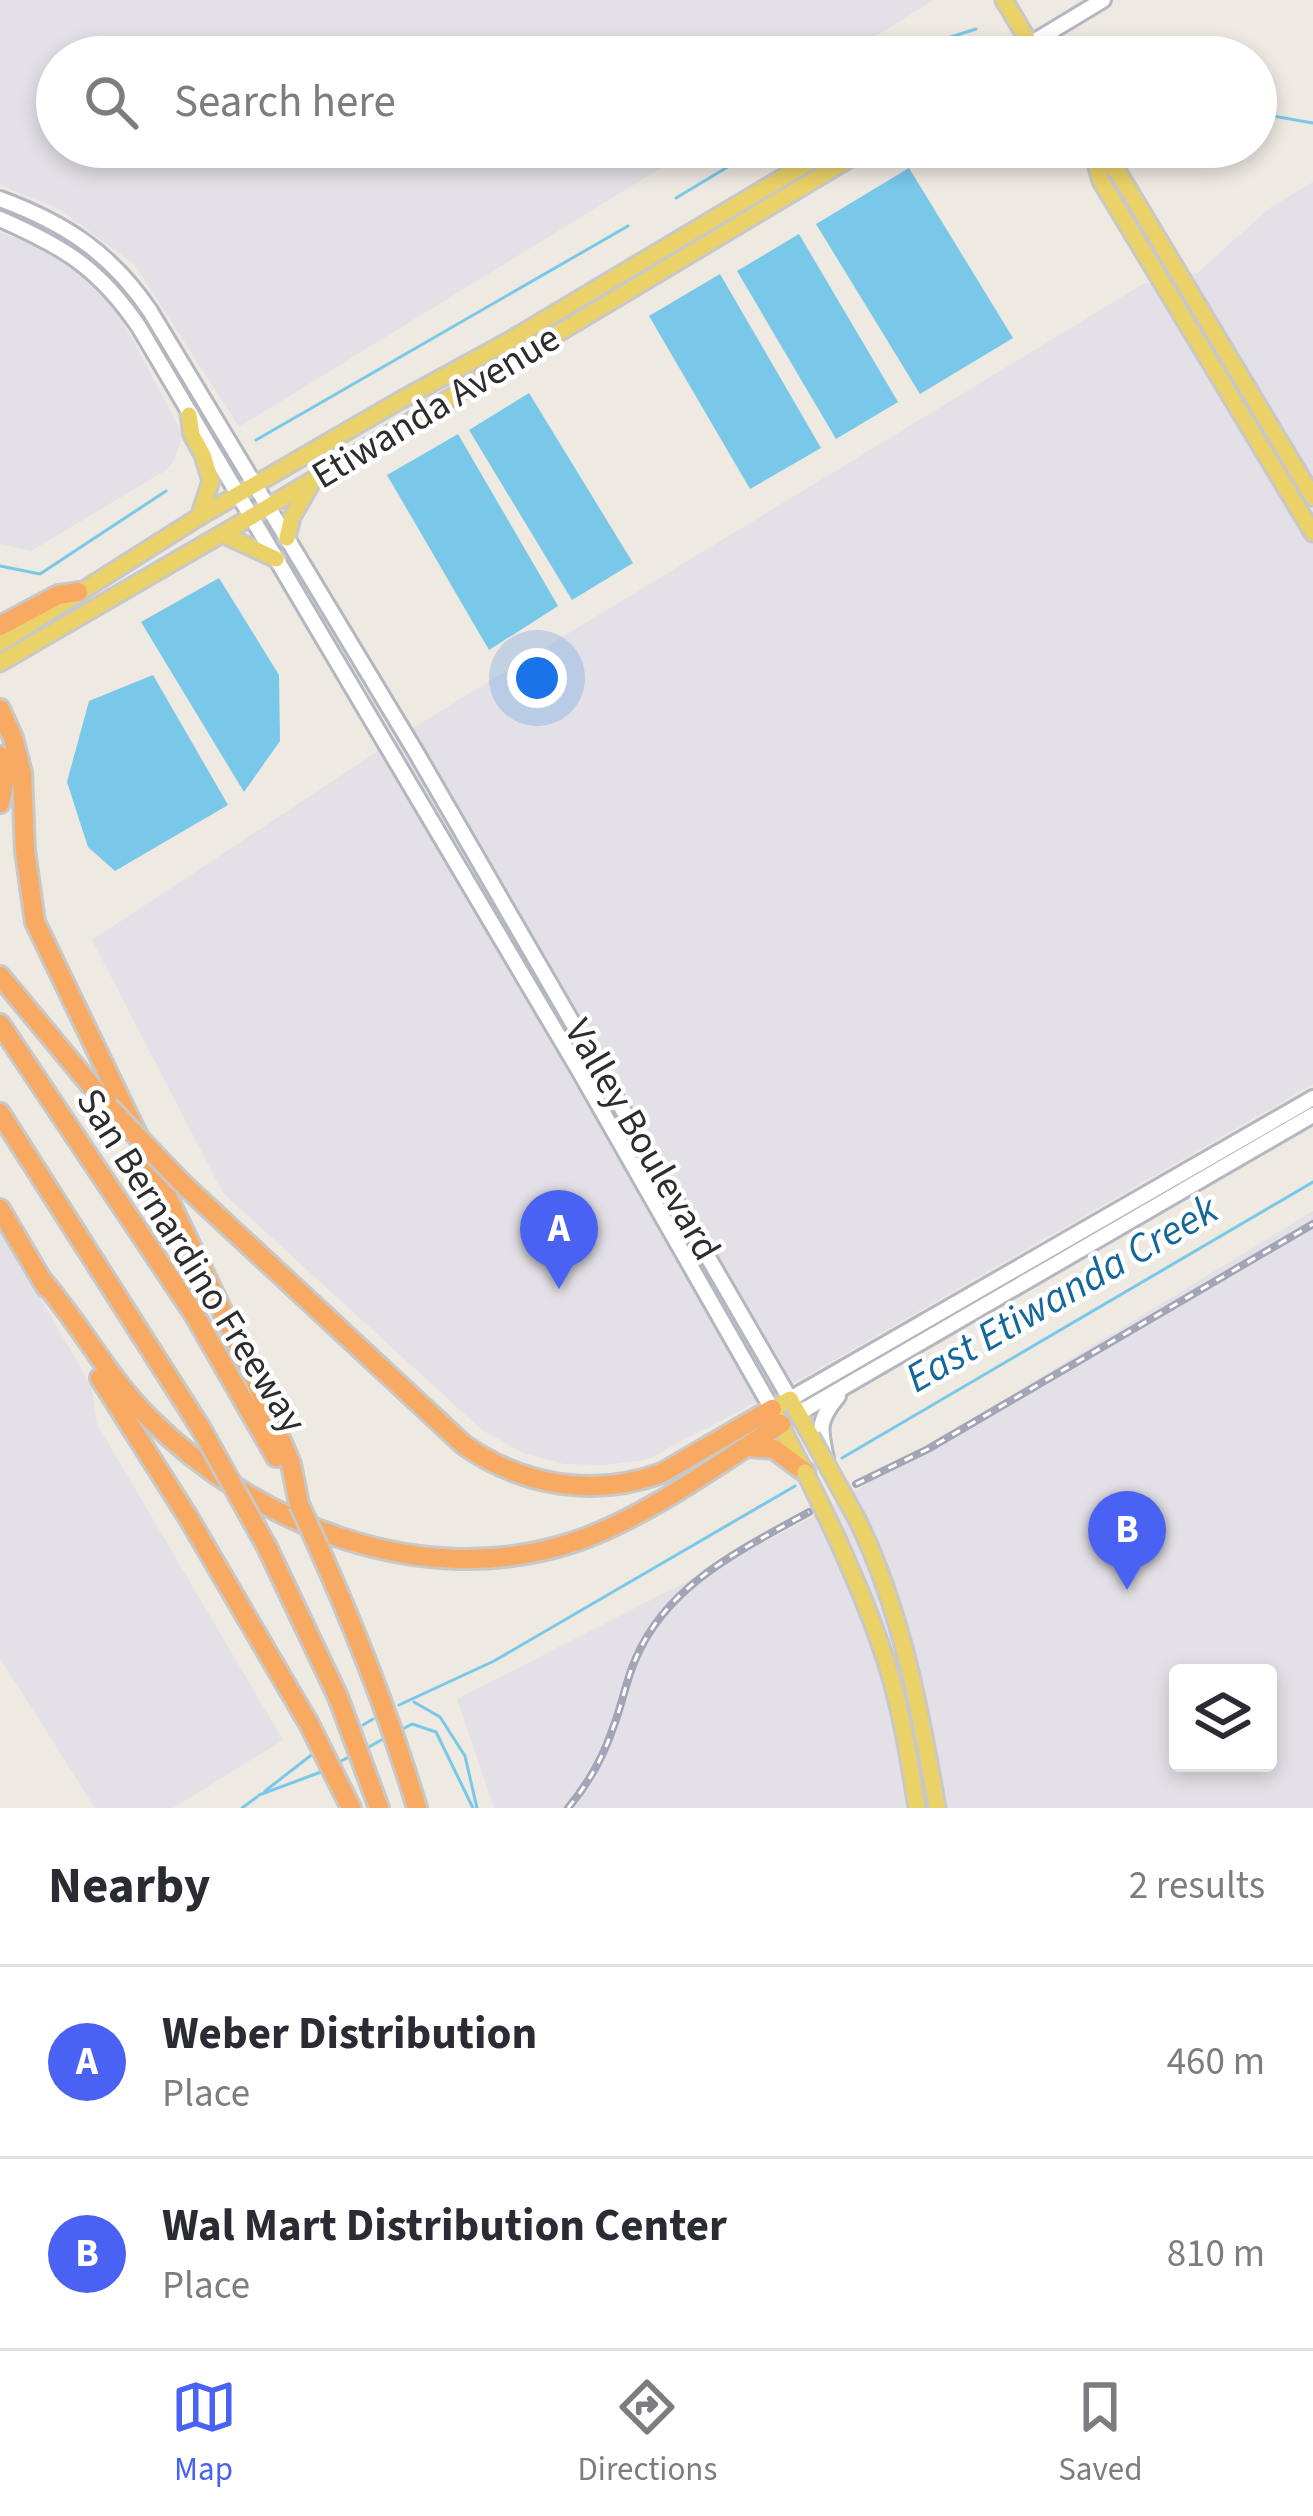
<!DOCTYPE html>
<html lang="en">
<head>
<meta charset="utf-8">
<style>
  body { margin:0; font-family:"Source Sans 3",sans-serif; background:#f7f7f7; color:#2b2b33 }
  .controls { position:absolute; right:36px; bottom:36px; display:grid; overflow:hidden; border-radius:12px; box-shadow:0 6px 18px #0003 }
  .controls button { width:108px; height:108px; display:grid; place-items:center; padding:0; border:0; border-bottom:3px solid #e1e1e2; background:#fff; color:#2b2b33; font:60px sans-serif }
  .you { position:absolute; left:537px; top:678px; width:42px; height:42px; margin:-30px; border:9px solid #fff; border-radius:50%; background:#1a73e8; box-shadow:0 0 0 18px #1a73e833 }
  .badge { display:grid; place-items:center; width:78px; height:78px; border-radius:50%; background:#4962f3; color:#fff; font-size:39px; font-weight:700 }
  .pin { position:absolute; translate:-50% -99px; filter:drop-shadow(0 3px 6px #0008) }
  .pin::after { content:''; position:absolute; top:63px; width:42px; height:36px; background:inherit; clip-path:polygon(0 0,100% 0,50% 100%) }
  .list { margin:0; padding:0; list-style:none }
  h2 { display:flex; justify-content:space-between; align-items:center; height:156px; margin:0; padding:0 48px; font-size:51px }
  h2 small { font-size:39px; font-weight:400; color:#7c7c81 }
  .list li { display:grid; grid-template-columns:78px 1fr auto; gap:36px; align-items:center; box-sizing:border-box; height:192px; padding:0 48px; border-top:3px solid #e1e1e2 }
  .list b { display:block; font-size:45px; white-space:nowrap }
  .list p { margin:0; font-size:39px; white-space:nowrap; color:#7c7c81 }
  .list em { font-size:39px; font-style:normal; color:#7c7c81 }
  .icon { flex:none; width:66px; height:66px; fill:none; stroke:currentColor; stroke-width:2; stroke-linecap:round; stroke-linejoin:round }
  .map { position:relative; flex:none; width:1313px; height:1808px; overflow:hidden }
  .search { position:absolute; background:#fff; box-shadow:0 6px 18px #0003; left:36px; right:36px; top:36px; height:132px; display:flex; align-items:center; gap:30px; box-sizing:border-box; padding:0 42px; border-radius:66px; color:#7c7c81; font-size:45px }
  .sheet { height:540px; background:#fff }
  nav { display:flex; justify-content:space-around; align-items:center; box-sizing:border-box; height:168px; border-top:3px solid #e1e1e2; background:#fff; font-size:33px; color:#7c7c81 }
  nav a { display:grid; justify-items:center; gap:6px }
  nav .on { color:#4962f3 }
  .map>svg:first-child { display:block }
  .industrial { fill:#e3e1e7; fill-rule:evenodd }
  .water { fill:#79c8ea }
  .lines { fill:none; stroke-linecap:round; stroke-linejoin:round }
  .stream { stroke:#79c8ea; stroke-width:3 }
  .secondary-casing { stroke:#b4b6c0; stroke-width:20 }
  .primary-casing { stroke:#c8c8c8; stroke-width:21 }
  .highway-casing { stroke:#c8c8c8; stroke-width:24 }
  .secondary { stroke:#fff; stroke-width:14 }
  .primary { stroke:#ebd268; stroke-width:15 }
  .highway { stroke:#f8a962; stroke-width:18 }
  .rail-casing { stroke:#a3a5b7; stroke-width:8 }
  .rail { stroke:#fff; stroke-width:3; stroke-dasharray:9; stroke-linecap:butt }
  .primary-bridge-casing { stroke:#c8c8c8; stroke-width:21; stroke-linecap:butt }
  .highway-bridge-casing { stroke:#c8c8c8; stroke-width:24; stroke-linecap:butt }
  .primary-bridge { stroke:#ebd268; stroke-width:15 }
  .highway-bridge { stroke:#f8a962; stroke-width:18 }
  .labels { text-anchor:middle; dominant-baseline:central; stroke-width:9; stroke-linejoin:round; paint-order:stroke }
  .street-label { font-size:39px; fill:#2d2d2d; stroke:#fff }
  .water-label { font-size:42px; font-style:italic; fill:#14679b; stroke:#fff }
</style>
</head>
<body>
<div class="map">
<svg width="1313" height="1808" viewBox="0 0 1313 1808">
  <rect width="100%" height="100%" fill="#eee9e1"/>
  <g class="industrial">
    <polygon points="0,0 934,0 842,57 57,57 57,147 695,147 239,427 135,265 59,209 0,185"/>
    <polygon points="1313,182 1313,1084 810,1374 646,1460 605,1465 564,1464 523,1453 482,1430 223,1193 92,940 416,726 1143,284 1197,273 1271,207"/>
    <polygon points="0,233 41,246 65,261 97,289 119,315 183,434 173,462 166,470 31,551 0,544"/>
    <path d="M1313 1211V1808H494L457 1699 807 1520ZM1178 1673H1268V1763H1178Z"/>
    <polygon points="0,1230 91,1385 97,1424 283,1740 173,1808 95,1808 0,1658"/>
  </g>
  <g class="water">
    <polygon points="909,168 1013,338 920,394 816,224"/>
    <polygon points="799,234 898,402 836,439 737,271"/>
    <polygon points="720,274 821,448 750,489 649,316"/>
    <polygon points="529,393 633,563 572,600 469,430"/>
    <polygon points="458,434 558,606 489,650 387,475"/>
    <polygon points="219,578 279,675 280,741 244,792 141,622"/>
    <polygon points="153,675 228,805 115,871 88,847 67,782 89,701"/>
  </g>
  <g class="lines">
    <g class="stream">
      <polyline points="1072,55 1077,57"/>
      <polyline points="909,57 935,42 976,29"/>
      <polyline points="1256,113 1313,123"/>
      <polyline points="676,198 761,147"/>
      <polyline points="256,440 628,226"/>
      <polyline points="0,566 40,574 166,491"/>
      <polyline points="842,1458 1313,1182"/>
      <polyline points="414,1702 440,1717 465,1756 477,1808"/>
      <polyline points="399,1705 494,1661 795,1486"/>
      <polyline points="363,1725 373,1719"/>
      <polyline points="399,1731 412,1724 436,1732 473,1808"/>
      <polyline points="367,1748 385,1738"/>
      <polyline points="335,1764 353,1755"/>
      <polyline points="265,1791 314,1753"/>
      <polyline points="259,1795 321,1772"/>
      <polyline points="242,1808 257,1797"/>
    </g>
    <defs>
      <g id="secondary">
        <polyline points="1030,44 1103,0"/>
        <path d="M0 199C65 223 111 253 150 311L417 754 790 1399 1313 1098"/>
        <path d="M0 219C64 247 99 268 139 327L577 1067 772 1409"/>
        <polyline points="799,1413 1313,1115"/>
        <path d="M826 1458C819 1428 818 1420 838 1396"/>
      </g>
      <g id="primary">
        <polyline points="1004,0 1038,57"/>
        <polyline points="1007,57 1030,44"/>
        <polyline points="1091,147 1101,181 1313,533"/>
        <polyline points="1095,153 1118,172 1313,497"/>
        <polyline points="189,415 192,435 203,455 211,481 199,517"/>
        <polyline points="222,534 276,559"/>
        <polyline points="287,538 292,517 312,482"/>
        <polyline points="0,643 199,517 399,401 507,342 834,147"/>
        <polyline points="0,663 251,517 869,147"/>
        <polyline points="802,1467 772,1409 790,1399 811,1436"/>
        <path d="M858 1521C902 1613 920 1709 937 1808"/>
        <path d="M836 1536C851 1570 867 1605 879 1641 899 1695 908 1751 917 1808"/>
      </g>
      <g id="highway">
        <polyline points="0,626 58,595 78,592"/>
        <polyline points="0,709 13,738 22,773 25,851 35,922 255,1379 291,1464 299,1504"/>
        <polyline points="0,756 5,777 0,803"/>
        <polyline points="0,976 108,1106"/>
        <polyline points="0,1024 194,1314 276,1457"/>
        <polyline points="0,1113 200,1427"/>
        <path d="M183 1184 464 1445C523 1486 594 1498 662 1473L772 1409"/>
        <polyline points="0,1209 46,1287"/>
        <path d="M41 1279C80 1323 106 1375 148 1417 257 1526 422 1592 574 1542 642 1520 720 1463 781 1424"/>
        <polyline points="100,1378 188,1517 309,1724 351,1808"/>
        <polyline points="748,1447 774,1449 805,1472"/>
        <path d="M318 1546C356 1631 390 1718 417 1808"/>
        <polyline points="267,1547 338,1697 379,1808"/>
      </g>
    </defs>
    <use href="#secondary" class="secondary-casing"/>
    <use href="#primary" class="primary-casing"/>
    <use href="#highway" class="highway-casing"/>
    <use href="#secondary" class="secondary"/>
    <use href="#primary" class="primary"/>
    <use href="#highway" class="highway"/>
    <defs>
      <g id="rail">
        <polyline points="856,1484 928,1449 1313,1224"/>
        <path d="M568 1808C588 1784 603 1758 613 1728 622 1705 626 1680 636 1658 668 1583 743 1549 809 1512"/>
      </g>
    </defs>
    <use href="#rail" class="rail-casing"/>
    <use href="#rail" class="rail"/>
    <defs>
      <g id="primary-bridge">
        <polyline points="811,1436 858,1521"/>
        <polyline points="805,1472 836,1536"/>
      </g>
      <g id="highway-bridge">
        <polyline points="108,1106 183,1184"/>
        <polyline points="200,1427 267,1547"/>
        <polyline points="299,1504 318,1546"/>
      </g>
    </defs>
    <use href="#primary-bridge" class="primary-bridge-casing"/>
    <use href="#highway-bridge" class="highway-bridge-casing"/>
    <use href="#primary-bridge" class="primary-bridge"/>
    <use href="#highway-bridge" class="highway-bridge"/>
  </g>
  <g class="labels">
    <g class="street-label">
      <text transform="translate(436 407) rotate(-31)">Etiwanda Avenue</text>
      <text transform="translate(642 1140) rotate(60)">Valley Boulevard</text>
      <text transform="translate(191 1261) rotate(58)">San Bernardino Freeway</text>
    </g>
    <g class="water-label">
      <text transform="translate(1062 1294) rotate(-30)">East Etiwanda Creek</text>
    </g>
  </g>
</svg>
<div class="controls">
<button><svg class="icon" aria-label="layers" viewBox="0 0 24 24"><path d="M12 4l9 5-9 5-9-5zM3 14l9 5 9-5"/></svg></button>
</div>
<div class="you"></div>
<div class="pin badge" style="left:559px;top:1289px">A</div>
<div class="pin badge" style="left:1127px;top:1590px">B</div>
<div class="search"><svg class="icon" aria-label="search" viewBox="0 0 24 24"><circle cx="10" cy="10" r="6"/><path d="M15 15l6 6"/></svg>Search here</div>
</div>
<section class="sheet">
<h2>Nearby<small>2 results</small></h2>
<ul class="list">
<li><span class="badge">A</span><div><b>Weber Distribution</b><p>Place</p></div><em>460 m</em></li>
<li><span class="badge">B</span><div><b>Wal Mart Distribution Center</b><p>Place</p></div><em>810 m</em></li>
</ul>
</section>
<nav>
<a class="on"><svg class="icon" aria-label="map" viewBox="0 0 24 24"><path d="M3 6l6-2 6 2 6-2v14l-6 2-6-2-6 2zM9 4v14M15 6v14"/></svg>Map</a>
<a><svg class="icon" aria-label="directions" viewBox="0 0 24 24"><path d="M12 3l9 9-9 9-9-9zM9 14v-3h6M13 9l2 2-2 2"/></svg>Directions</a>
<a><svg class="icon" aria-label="saved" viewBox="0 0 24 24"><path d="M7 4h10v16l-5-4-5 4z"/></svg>Saved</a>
</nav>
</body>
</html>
